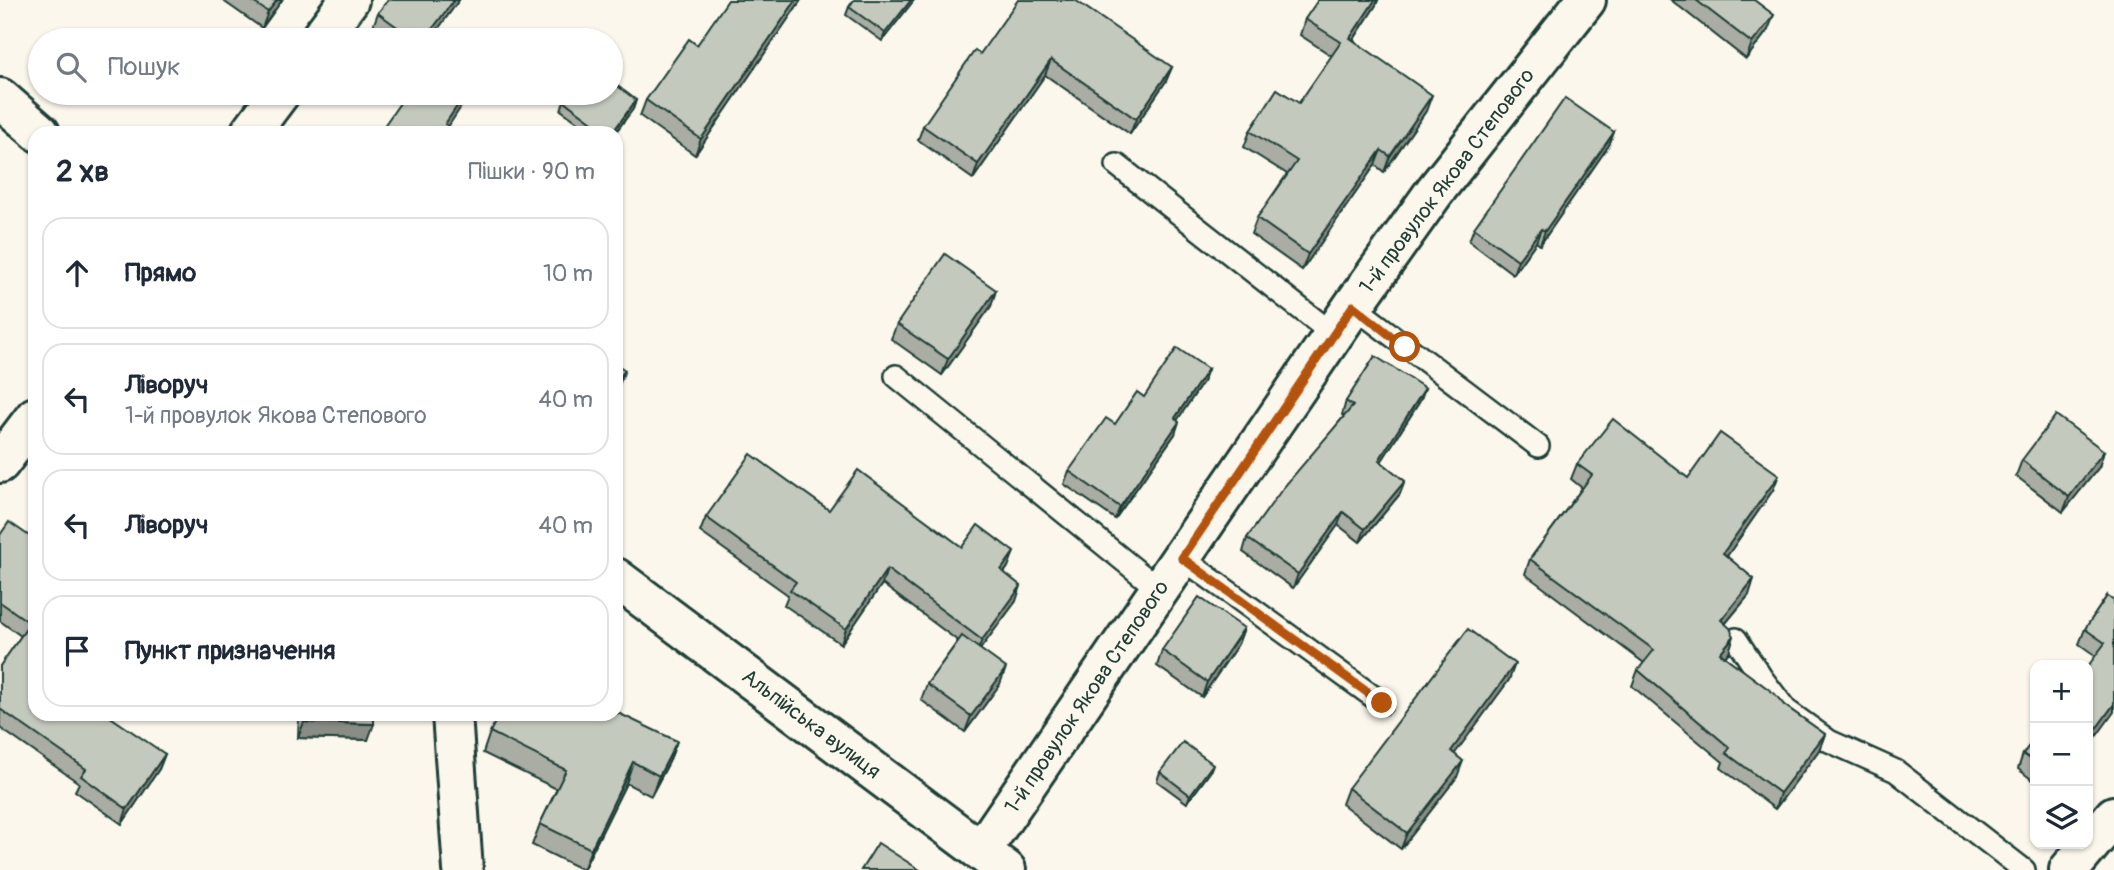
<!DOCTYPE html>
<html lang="uk">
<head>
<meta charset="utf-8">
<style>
  body { margin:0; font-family:Pangolin,sans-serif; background:#f6f6f7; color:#1f2937 }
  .controls { position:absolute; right:21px; bottom:21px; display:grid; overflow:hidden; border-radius:14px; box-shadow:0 2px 5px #0004 }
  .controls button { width:63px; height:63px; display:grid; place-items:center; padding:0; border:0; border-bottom:2px solid #e0e1e3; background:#fff; color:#1f2937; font:35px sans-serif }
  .stop { position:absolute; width:21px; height:21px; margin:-16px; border:5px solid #b45309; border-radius:50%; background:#fff }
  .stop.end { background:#b45309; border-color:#fff; box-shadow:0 2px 7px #0008 }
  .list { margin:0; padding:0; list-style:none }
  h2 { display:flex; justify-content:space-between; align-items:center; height:91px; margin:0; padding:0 28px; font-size:30px }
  h2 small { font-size:23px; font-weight:400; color:#747a83 }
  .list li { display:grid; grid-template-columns:46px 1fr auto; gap:21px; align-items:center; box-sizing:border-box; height:112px; margin:0 14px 14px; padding:0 14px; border:2px solid #e0e1e3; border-radius:21px }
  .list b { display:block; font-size:26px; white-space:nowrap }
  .list p { margin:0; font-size:23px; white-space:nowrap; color:#747a83 }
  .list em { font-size:23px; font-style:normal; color:#747a83 }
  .icon { flex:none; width:38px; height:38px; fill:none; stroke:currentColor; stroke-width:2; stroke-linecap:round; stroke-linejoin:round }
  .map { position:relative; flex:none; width:2114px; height:870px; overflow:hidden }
  .search { position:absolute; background:#fff; box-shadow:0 2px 5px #0004; left:28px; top:28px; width:595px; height:77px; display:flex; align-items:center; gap:18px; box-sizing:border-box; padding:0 24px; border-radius:38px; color:#747a83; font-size:26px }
  .panel { position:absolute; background:#fff; box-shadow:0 2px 5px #0004; left:28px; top:126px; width:595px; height:595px; border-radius:21px }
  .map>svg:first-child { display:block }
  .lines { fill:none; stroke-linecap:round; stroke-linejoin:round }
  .lane-casing { stroke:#1f3d34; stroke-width:26 }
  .street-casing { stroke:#1f3d34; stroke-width:44 }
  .lane { stroke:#fbf7ec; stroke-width:21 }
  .street { stroke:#fbf7ec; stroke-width:38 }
  .wall { fill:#a9ada3; stroke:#1f3d34; stroke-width:2 }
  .shaded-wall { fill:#898d85; stroke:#1f3d34; stroke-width:2 }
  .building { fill:#c4c9be; stroke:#1f3d34; stroke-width:2 }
  .route { stroke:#b45309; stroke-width:9 }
  .labels { text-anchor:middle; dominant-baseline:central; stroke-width:7; stroke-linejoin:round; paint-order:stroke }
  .street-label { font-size:21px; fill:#1f3d34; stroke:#fbf7ec }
</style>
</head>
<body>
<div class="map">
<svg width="2114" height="870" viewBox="0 0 2114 870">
  <rect width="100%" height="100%" fill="#fbf7ec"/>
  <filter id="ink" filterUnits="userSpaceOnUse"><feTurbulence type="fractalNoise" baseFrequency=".0143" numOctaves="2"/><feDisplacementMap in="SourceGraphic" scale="14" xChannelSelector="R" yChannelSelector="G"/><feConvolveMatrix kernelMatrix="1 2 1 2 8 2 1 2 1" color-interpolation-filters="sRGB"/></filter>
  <g filter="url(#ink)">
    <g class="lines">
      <defs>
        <g id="lane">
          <polyline points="1117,165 1334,335"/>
          <polyline points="1353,306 1538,446"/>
          <polyline points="896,376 1160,590"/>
          <polyline points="1182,558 1382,703"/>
          <polyline points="1736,639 1761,677 1786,710 1829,741 1896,771 2024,870"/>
        </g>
        <g id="street">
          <polyline points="319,40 349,0"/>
          <polyline points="0,98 40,133"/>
          <polyline points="250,133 280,93"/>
          <polyline points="0,463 35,417"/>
          <polyline points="616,578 1006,870"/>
          <polyline points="452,714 463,870"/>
          <polyline points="981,851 1353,306 1435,191 1586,0"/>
          <polyline points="2069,870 2114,816"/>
        </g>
      </defs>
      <use href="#lane" class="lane-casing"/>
      <use href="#street" class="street-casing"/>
      <use href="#lane" class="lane"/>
      <use href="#street" class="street"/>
    </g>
    <g class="wall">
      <polygon points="222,0 282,0 262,28"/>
      <polygon points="388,0 459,0 430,40 388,40 372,29 378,13"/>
      <polygon points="801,0 695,155 640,116 646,100 697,45"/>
      <polygon points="854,0 914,0 882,41 846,15 849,7"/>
      <polygon points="1375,0 1378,0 1376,5 1353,41 1426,111 1384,172 1375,165 1302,270 1251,234 1257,218 1287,174 1244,147 1250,131 1299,103 1332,56 1300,35 1305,19"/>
      <polygon points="1671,0 1754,0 1768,30 1746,59"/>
      <polygon points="980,54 1172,67 1166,81 1130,134 1045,75 973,179 918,140 923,126"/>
      <polygon points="636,100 633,109 615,133 593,133 561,110 564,101"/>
      <polygon points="1614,132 1609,145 1540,245 1536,242 1513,274 1469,241 1474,228"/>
      <polygon points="996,290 991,306 942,375 891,339 897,324"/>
      <polygon points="1208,369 1203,382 1177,420 1175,434 1115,519 1064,484 1069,471 1115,424 1144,397"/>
      <polygon points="1425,388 1420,401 1381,462 1400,494 1360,542 1338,525 1293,588 1243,552 1247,538 1344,416 1342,415 1346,401"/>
      <polygon points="2104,451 2099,467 2063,512 2016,476 2022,460"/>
      <polygon points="1577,464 1688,478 1773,490 1727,556 1749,595 1725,624 1729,652 1725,657 1784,705 1825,734 1819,750 1775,809 1721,768 1723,762 1632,686 1638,670 1644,663 1525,574 1530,559 1582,488 1571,479"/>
      <polygon points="829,510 962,547 1008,567 1004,573 1016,601 980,649 1000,684 965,732 921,700 927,684 958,641 882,584 841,644 784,605 788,595 700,532 706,517"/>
      <polygon points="0,535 35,540 35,714 165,754 159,769 122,824 75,791 79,783 0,728 0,666 21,636 0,621"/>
      <polygon points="2107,596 2114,712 2096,656 2079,644 2085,629"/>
      <polygon points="1244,628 1238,644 1202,697 1157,666 1162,650"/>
      <polygon points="1509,680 1454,754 1457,777 1401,849 1342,804 1348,788"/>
      <polygon points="299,714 374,714 368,740 298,738"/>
      <polygon points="490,732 677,741 669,762 651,796 626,783 583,870 532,845 540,824 557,789 483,753"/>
      <polygon points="2035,738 2035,782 2018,769 2023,754"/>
      <polygon points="1160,772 1210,772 1187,803 1157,781"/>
    </g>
    <g class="shaded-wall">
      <polygon points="277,0 282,0 262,28 268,12"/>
      <polygon points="454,0 459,0 430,40 424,40"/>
      <polygon points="796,0 801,0 695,155 701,139"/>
      <polygon points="911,0 914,0 882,41 885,33"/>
      <polygon points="1375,0 1378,0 1376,5 1344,54 1350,38"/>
      <polygon points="1774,15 1768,30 1746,59 1752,43"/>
      <polygon points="1051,60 1045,75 973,179 978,164"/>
      <polygon points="1172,67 1166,81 1130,134 1136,119"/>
      <polygon points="466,93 470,93 444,133 445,124"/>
      <polygon points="1432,95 1426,111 1384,172 1390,156"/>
      <polygon points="636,100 633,109 615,133 612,133"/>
      <polygon points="1614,132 1609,145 1540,245 1545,231"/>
      <polygon points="1381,150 1375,165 1302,270 1308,254"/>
      <polygon points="1541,229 1536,242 1513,274 1518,260"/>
      <polygon points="996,290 991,306 942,375 948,359"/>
      <polygon points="1208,369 1203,382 1170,431 1175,418"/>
      <polygon points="625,370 619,385 616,389 616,382"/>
      <polygon points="1425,388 1420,401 1374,473 1379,460"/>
      <polygon points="1179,422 1175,434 1115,519 1120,507"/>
      <polygon points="2104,451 2099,467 2063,512 2069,497"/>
      <polygon points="1779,475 1773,490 1718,569 1723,553"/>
      <polygon points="1405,481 1400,494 1360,542 1365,529"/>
      <polygon points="1343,512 1338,525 1293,588 1298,574"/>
      <polygon points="1014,552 1008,567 995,585 1001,570"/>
      <polygon points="887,569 882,584 841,644 846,629"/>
      <polygon points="1754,579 1749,595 1715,636 1721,620"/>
      <polygon points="1021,586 1016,601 976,655 982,640"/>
      <polygon points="1244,628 1238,644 1202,697 1207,682"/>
      <polygon points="1734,636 1729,652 1715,669 1720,653"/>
      <polygon points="1515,664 1509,680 1445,767 1451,751"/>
      <polygon points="1006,668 1000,684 965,732 971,716"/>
      <polygon points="2114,704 2114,712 2088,748 2088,740"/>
      <polygon points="304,722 374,724 368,740 298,738"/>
      <polygon points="1825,734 1819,750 1775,809 1780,793"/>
      <polygon points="677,741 669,762 651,796 659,776"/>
      <polygon points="165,754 159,769 122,824 127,809"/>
      <polygon points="1463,761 1457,777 1401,849 1407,833"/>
      <polygon points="633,762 626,783 583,870 591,849"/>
      <polygon points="1213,764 1210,772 1187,803 1190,795"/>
    </g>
    <g class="building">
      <polygon points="250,0 277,0 268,12"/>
      <polygon points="388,0 454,0 424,40 415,40 378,13"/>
      <polygon points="728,0 796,0 701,139 646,100 689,39 697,45"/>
      <polygon points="854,0 911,0 885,33 849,7"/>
      <polygon points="1018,0 1075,0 1172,67 1136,119 1051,60 978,164 923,126 975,50 980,54"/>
      <polygon points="1318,0 1375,0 1350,38 1432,95 1390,156 1381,150 1308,254 1257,218 1297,161 1250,131 1277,89 1299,103 1341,42 1305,19"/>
      <polygon points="1696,0 1754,0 1774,15 1752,43"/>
      <polygon points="611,81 636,100 612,133 607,133 564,101 571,93 611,93"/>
      <polygon points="407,93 466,93 445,124 459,133 379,133"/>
      <polygon points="1565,98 1614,132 1545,231 1541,229 1518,260 1474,228"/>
      <polygon points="945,254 996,290 948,359 897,324"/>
      <polygon points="1177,348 1208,369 1175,418 1179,422 1120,507 1069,471 1106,418 1115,424 1137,392 1144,397"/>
      <polygon points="1375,356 1425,388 1379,460 1405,481 1365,529 1343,512 1298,574 1247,538 1283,488 1353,406 1346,401"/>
      <polygon points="616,364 625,370 616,382"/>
      <polygon points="2056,415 2104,451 2069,497 2022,460"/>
      <polygon points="1613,419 1688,478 1720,433 1779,475 1723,553 1754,579 1721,620 1730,628 1734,636 1720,653 1775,694 1784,705 1825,734 1780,793 1726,753 1730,748 1638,670 1654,650 1530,559 1592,475 1577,464"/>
      <polygon points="751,454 829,510 858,470 962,547 978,525 1014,552 1001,570 1021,586 982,640 887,569 846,629 790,590 796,582 706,517"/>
      <polygon points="9,522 35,540 35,714 106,714 165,754 127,809 81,776 86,769 0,709 0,666 30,623 0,602 0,535"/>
      <polygon points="2107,596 2114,601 2114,704 2088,740 2088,666 2105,643 2085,629"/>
      <polygon points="1199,597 1244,628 1207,682 1162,650"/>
      <polygon points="1468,629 1515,664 1451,751 1463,761 1407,833 1348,788"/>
      <polygon points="962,636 1006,668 971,716 927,684"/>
      <polygon points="616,712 677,741 659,776 633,762 591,849 540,824 566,770 490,732 499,714 616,714"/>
      <polygon points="304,714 374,714 374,724 304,722"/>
      <polygon points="2035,738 2035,762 2023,754"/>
      <polygon points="1183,742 1213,764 1190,795 1160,772"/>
      <polygon points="878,843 920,870 861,870"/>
    </g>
  </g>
  <g class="lines" filter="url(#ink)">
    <polyline class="route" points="1382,703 1182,558 1353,306 1405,347"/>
  </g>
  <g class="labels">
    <g class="street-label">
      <text transform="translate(1447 181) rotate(-53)">1-й провулок Якова Степового</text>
      <text transform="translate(1087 697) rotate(-56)">1-й провулок Якова Степового</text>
      <text transform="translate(811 724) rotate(37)">Альпійська вулиця</text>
    </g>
  </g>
</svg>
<div class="controls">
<button>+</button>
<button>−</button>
<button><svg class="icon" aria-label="layers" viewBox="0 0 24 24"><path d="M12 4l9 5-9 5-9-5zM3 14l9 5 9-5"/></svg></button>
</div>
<div class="stop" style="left:1405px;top:347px"></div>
<div class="stop end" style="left:1382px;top:703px"></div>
<div class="search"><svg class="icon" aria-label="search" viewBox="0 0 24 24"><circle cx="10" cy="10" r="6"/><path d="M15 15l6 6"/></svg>Пошук</div>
<section class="panel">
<h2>2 хв<small>Пішки · 90 m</small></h2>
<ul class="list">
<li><svg class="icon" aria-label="ahead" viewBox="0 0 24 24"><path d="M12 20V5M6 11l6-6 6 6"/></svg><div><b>Прямо</b></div><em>10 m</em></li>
<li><svg class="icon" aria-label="left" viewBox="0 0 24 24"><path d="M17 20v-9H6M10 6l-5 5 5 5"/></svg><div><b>Ліворуч</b><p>1-й провулок Якова Степового</p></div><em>40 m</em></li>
<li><svg class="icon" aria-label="left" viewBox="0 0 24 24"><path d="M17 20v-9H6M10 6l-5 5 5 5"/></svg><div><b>Ліворуч</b></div><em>40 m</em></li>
<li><svg class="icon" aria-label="arrive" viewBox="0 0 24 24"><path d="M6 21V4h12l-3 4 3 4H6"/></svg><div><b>Пункт призначення</b></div></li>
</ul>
</section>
</div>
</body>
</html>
